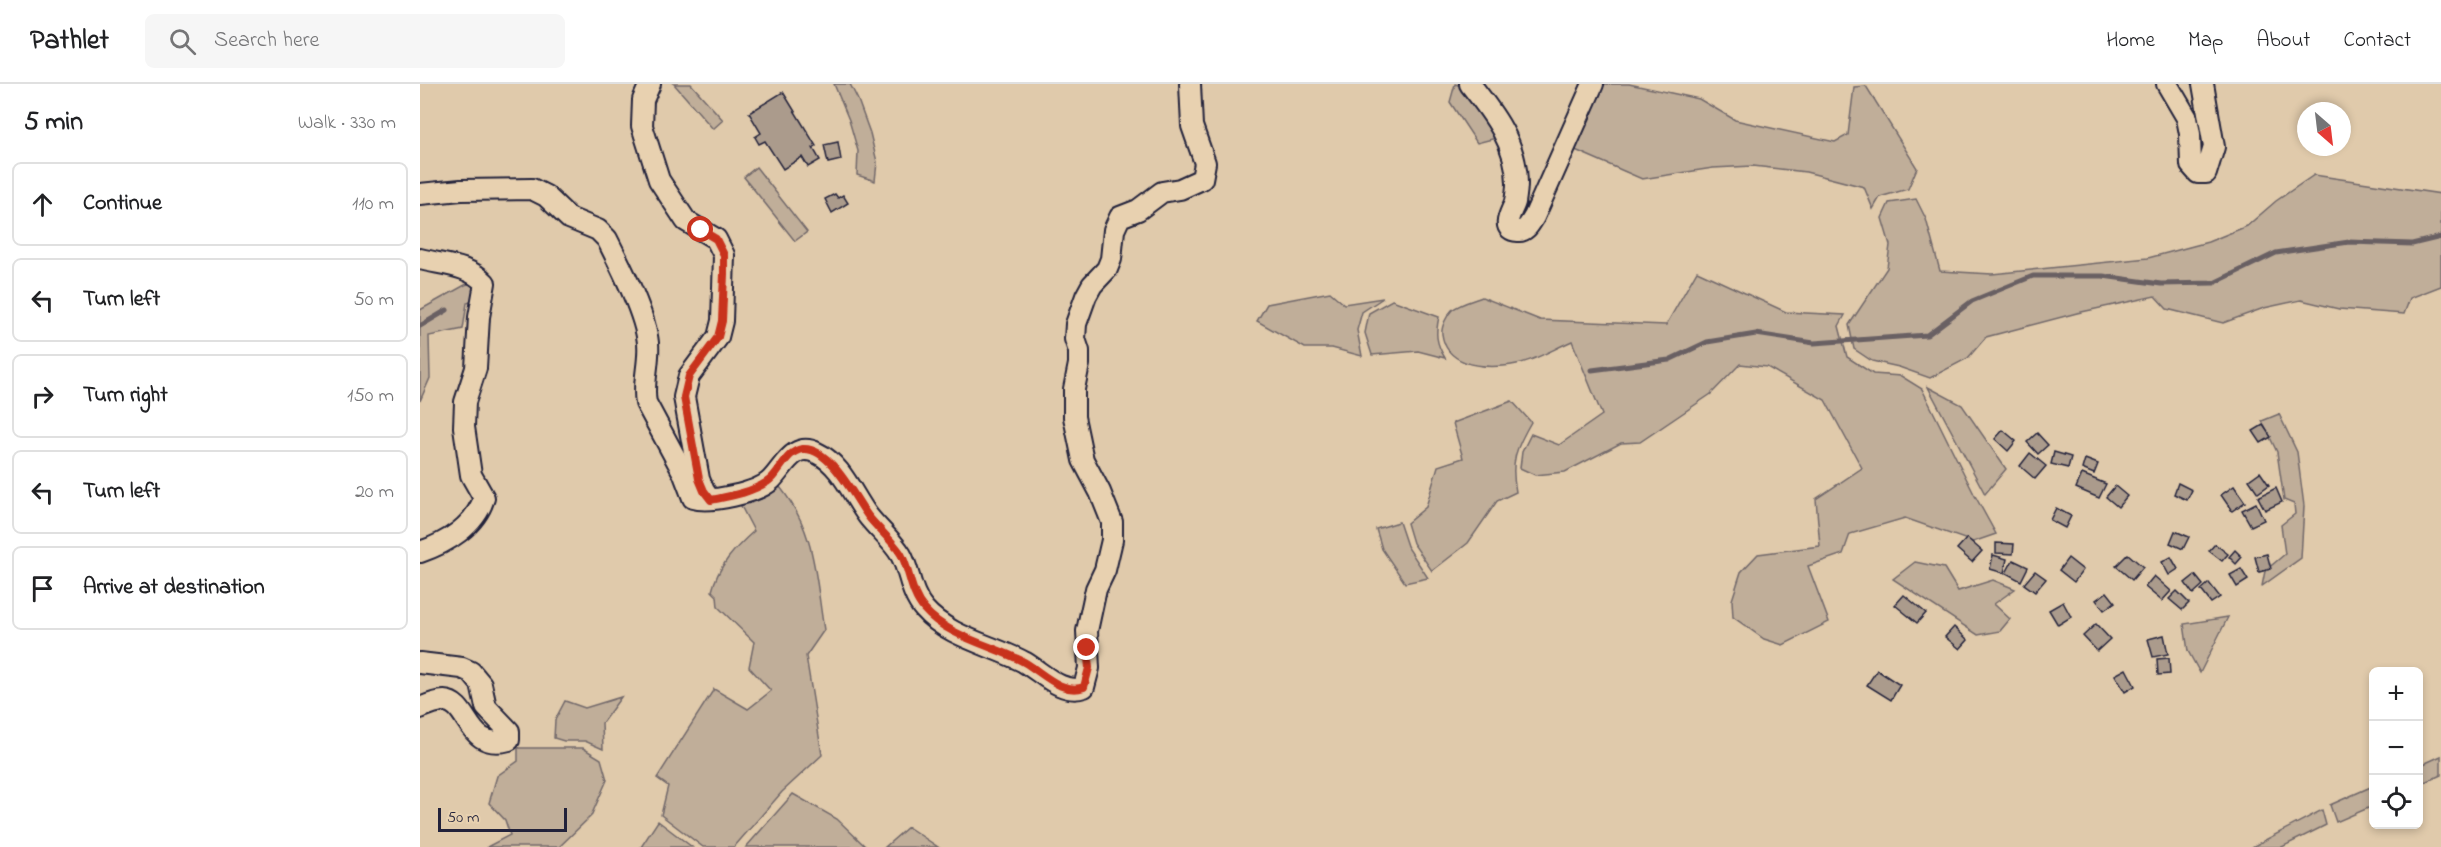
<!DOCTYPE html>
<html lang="en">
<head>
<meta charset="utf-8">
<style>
  body { margin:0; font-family:"Indie Flower",sans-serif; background:#f6f6f6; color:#202124 }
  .controls { position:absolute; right:18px; bottom:18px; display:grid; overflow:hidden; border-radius:9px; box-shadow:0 3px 9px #0003 }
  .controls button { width:54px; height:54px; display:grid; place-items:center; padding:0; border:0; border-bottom:2px solid #e0e0e0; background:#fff; color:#202124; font:30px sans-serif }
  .compass { position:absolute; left:1877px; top:18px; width:54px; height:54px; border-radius:50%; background:#fff; box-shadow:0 3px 9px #0003; rotate:152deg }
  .scale { position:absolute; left:18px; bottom:15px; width:129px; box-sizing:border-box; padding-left:6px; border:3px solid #22223b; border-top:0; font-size:16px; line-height:21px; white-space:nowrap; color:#22223b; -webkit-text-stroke:4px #e8d1b0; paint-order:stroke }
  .stop { position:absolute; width:18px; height:18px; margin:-14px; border:4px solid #c8321e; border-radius:50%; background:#fff }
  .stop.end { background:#c8321e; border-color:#fff; box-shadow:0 2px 6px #0008 }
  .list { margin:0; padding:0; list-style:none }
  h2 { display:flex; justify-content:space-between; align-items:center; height:78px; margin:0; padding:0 24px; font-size:26px }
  h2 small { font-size:20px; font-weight:400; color:#757577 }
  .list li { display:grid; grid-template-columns:39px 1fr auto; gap:18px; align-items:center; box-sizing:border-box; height:84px; margin:0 12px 12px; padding:0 12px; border:2px solid #e0e0e0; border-radius:9px }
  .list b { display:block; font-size:22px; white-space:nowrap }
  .list em { font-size:20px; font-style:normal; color:#757577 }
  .icon { flex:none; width:33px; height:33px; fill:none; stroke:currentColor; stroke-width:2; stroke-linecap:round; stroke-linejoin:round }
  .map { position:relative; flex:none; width:2021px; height:763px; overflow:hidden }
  header { display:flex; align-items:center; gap:36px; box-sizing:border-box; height:84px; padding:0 30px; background:#fff; border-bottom:2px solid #e0e0e0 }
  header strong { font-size:28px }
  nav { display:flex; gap:33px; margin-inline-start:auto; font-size:21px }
  .search { width:420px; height:54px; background:#f6f6f6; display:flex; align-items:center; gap:15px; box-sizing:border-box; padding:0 21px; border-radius:9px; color:#757577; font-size:22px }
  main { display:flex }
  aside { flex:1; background:#fff }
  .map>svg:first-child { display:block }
  .green { fill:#c0ae99; stroke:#71686a; stroke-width:1.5 }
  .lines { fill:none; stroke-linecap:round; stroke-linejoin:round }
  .stream { stroke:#696064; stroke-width:5 }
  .building { fill:#ab9b8c; stroke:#22223b; stroke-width:1.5 }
  .street-casing { stroke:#22223b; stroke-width:24 }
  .street { stroke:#e8d1b0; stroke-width:20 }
  .route { stroke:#c8321e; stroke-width:8 }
</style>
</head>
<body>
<header>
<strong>Pathlet</strong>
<div class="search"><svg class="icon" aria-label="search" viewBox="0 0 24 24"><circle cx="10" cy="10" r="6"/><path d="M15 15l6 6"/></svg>Search here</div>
<nav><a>Home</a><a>Map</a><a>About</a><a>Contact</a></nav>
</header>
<main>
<aside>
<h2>5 min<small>Walk · 330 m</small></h2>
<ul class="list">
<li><svg class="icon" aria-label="ahead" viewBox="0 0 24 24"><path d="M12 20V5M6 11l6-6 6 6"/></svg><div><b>Continue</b></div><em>110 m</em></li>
<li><svg class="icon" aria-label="left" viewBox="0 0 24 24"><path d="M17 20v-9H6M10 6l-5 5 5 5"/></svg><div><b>Turn left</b></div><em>50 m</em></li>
<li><svg class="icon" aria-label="right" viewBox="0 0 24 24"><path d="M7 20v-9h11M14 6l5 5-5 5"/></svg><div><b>Turn right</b></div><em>150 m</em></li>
<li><svg class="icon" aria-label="left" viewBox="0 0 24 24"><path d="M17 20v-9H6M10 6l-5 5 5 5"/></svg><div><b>Turn left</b></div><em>20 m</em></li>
<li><svg class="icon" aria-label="arrive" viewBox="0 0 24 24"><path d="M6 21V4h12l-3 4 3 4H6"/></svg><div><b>Arrive at destination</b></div></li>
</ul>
</aside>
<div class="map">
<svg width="2021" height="763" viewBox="0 0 2021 763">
  <rect width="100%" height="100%" fill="#e0caab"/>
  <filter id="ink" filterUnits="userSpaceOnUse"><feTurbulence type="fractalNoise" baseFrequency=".0167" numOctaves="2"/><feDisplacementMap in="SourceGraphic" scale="12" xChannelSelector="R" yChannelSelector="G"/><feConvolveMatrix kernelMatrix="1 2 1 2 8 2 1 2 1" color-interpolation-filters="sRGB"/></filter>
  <g filter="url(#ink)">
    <g class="green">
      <polygon points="254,0 271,0 303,36 293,45"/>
      <polygon points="414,0 430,0 438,16 450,49 457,78 455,97 437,91 438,67 429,36"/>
      <path d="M1035 0C1052 2 1071 39 1080 53L1057 59 1030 18Z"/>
      <polygon points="1185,0 1209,0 1279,15 1315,36 1415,58 1428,51 1434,3 1446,2 1497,84 1488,105 1460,113 1453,125 1444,103 1386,88 1333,82 1293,84 1222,95 1153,65 1169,23"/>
      <polygon points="336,83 387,148 375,157 324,93"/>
      <polygon points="1894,91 2021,110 2021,202 1990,214 1984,230 1919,225 1881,216 1844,224 1803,239 1747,225 1735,212 1657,229 1566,253 1548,274 1510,294 1479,283 1452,277 1434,265 1429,241 1467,184 1470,161 1462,134 1469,119 1496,115 1506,135 1520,187 1572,190 1728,174 1788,158 1827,142 1856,117"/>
      <path d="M1277 187 1366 228 1425 231 1419 242 1427 273 1453 290 1481 292 1502 305 1554 410 1576 450 1553 458 1485 434 1430 450 1423 470 1388 482 1409 538 1363 561 1344 555 1313 533 1312 516 1321 488 1338 470 1400 462 1396 415 1442 384 1405 316 1347 283 1320 280 1291 310 1220 358 1201 359 1145 388 1115 391 1100 384 1102 368 1111 350 1139 361 1182 331 1152 257C1129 267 1110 280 1083 282 1058 284 1026 280 1022 250 1021 243 1027 231 1032 226 1039 220 1054 216 1062 213L1120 236 1246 241Z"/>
      <polygon points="57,197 58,216 47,219 43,245 9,252 10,294 0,317 0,226 45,201"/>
      <polygon points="910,208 924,220 963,214 942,228 937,246 942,272 912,264 885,264 837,237 847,220"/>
      <path d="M972 216 1019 233C1015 250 1016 259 1025 274L998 267 952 271 945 249 949 229Z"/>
      <polygon points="1508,303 1542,321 1586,385 1565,410"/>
      <path d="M1092 317 1111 338C1096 364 1090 377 1096 408L1077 417 1048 459 1012 487 993 459 987 439 1006 423 1018 382 1043 374 1033 339Z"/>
      <polygon points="1859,330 1877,368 1884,422 1881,474 1842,502 1845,487 1865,470 1861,441 1875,430 1874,420 1864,416 1857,368 1842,337"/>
      <path d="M360 403C396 448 395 491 404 546L386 572 402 671 362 708 314 763H283L241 731 248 702 237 694 294 605 328 625 351 607 329 583 334 558 298 523 297 512 292 507C298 482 315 464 334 447L320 420Z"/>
      <polygon points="979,438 987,462 1008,494 985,499 962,465 956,445"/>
      <polygon points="1495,478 1524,484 1538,507 1573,496 1595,505 1574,520 1590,535 1580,547 1558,551 1473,495"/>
      <polygon points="1808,533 1780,589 1768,567 1764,540"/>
      <polygon points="201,613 182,639 183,665 165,657 144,657 134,654 135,636 145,617 165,624"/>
      <polygon points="98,664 163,664 181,675 187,696 171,732 139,763 67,763 90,751 85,736 69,719 77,692 98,677"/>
      <polygon points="2021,672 2021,691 1999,701 1999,682"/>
      <polygon points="1953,702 1953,722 1916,738 1910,721"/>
      <polygon points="373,710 417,735 446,763 326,763"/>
      <polygon points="1902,726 1906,741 1862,763 1832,763"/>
      <polygon points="238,737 272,763 221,763"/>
      <polygon points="488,743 518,763 465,763"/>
    </g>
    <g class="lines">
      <g class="stream">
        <polyline points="0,242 27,226"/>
        <polyline points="1172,286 1249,276 1287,258 1336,250 1394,259 1507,251 1552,217 1613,192 1683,192 1741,200 1794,199 1856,169 1929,158 1992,160 2021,153"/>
      </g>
    </g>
    <g class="building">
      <polygon points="363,8 396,62 393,64 400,76 388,83 382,73 363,85 345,57 339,60 335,53 341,49 329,29"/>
      <polygon points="1777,54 1788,55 1786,77 1775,77"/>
      <polygon points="418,58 421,76 408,79 404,61"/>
      <polygon points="415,110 418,114 423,111 428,119 412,129 405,115"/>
      <polygon points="1843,341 1851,353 1841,359 1833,347"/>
      <polygon points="1583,346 1596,357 1588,367 1575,355"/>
      <polygon points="1617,349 1628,361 1618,370 1607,358"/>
      <polygon points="1634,368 1651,373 1648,384 1631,380"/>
      <polygon points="1610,369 1626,382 1615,395 1600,382"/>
      <polygon points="1665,375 1678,380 1674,390 1662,385"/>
      <polygon points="1840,388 1849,401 1838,409 1829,396"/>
      <polygon points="1662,390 1686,400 1679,414 1656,404"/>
      <polygon points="1758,399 1772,406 1767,416 1754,410"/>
      <polygon points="1695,402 1707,412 1698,423 1686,413"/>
      <polygon points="1814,402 1825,418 1812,427 1801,411"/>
      <polygon points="1856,404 1862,418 1845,426 1838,413"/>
      <polygon points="1836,419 1844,436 1831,442 1822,426"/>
      <polygon points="1636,424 1651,432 1645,444 1630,436"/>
      <polygon points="1755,447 1769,453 1763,465 1750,459"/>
      <polygon points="1547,454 1562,467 1552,478 1537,465"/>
      <polygon points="1576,459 1594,460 1593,470 1576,469"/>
      <polygon points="1795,460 1808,470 1802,477 1789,467"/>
      <polygon points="1815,466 1822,473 1816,480 1809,473"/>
      <polygon points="1708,470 1723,483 1712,496 1696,482"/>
      <polygon points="1847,470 1851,485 1839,488 1835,473"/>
      <polygon points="1573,471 1587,475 1584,489 1570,485"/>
      <polygon points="1751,473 1758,485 1749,491 1742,478"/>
      <polygon points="1648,474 1663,486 1654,498 1639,486"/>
      <polygon points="1593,476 1608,483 1601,497 1586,489"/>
      <polygon points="1821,485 1828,496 1817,503 1810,491"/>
      <polygon points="1615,487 1626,495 1615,508 1604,500"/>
      <polygon points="1775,491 1783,501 1773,510 1765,499"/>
      <polygon points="1734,492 1751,507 1742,517 1725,503"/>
      <polygon points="1789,499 1800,513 1791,519 1781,506"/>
      <polygon points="1757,507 1769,519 1762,526 1749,515"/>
      <polygon points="1687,508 1695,518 1684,526 1676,516"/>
      <polygon points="1484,511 1506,529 1497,539 1475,521"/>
      <polygon points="1643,518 1651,533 1638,541 1629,526"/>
      <polygon points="1676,540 1690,555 1677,567 1663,552"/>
      <polygon points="1534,543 1548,556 1540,565 1525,553"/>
      <polygon points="1744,551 1748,570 1733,573 1728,555"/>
      <polygon points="1749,574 1750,590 1738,591 1737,575"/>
      <polygon points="1706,585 1715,602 1705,608 1695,591"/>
      <polygon points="1457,586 1480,601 1471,616 1447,601"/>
    </g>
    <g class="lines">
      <defs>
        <g id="street">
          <polyline points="230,0 223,16 222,42 239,96 266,137 296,155 304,171 302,237 298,253 269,292 264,313 279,395 284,407 289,414"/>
          <path d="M1050 0C1073 29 1097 60 1097 99 1097 105 1096 112 1095 118 1093 126 1078 146 1098 147 1106 148 1110 139 1114 133L1173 0"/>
          <polyline points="1747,0 1767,34 1770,50 1771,81 1778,89 1786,89 1794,63 1783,0"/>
          <path d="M0 110 41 106 112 105 126 112 149 134 178 146 187 155C201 183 225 229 228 259 230 279 222 299 226 319L263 388 273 414C290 419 338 409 351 396 364 383 374 357 397 369 421 380 433 412 448 432 458 445 472 456 481 471 490 487 490 509 504 525 528 553 572 561 604 578 623 589 642 611 664 603L669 584 667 547 676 505 685 486 692 456V438L680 408 663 376 654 333V305L659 280V267L655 255 656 240 666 212 672 201 687 185 691 175 694 146 700 133 718 126 742 108 760 105 782 95 785 79 772 42 770 0"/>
          <path d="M0 175C23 181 49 181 65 199L59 233 56 284 45 318 44 343 51 391 64 414C55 442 27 459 0 468"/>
          <path d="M0 579 42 584 51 588 61 600 66 623 89 647V656C46 668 50 618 24 617 17 617 7 621 0 624"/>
        </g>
      </defs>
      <use href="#street" class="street-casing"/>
      <use href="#street" class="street"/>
    </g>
  </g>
  <g class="lines" filter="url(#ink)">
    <path class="route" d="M281 146 296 155 304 171V190L302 237 298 253 269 292 264 313 279 395 284 407 291 416C310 412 330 409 347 398 360 390 365 367 383 365 410 363 435 414 448 432 458 445 472 456 481 470 490 486 490 509 504 525 528 553 572 561 604 578 623 589 642 611 664 603L669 584 667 564"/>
  </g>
</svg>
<div class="controls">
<button>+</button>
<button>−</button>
<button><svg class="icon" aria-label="locate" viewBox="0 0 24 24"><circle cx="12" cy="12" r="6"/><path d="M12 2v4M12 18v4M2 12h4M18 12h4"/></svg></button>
</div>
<svg class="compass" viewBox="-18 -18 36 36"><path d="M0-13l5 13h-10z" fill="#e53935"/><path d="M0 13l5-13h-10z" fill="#757577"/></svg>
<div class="scale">50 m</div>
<div class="stop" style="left:281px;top:146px"></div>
<div class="stop end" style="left:667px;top:564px"></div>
</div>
</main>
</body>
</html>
